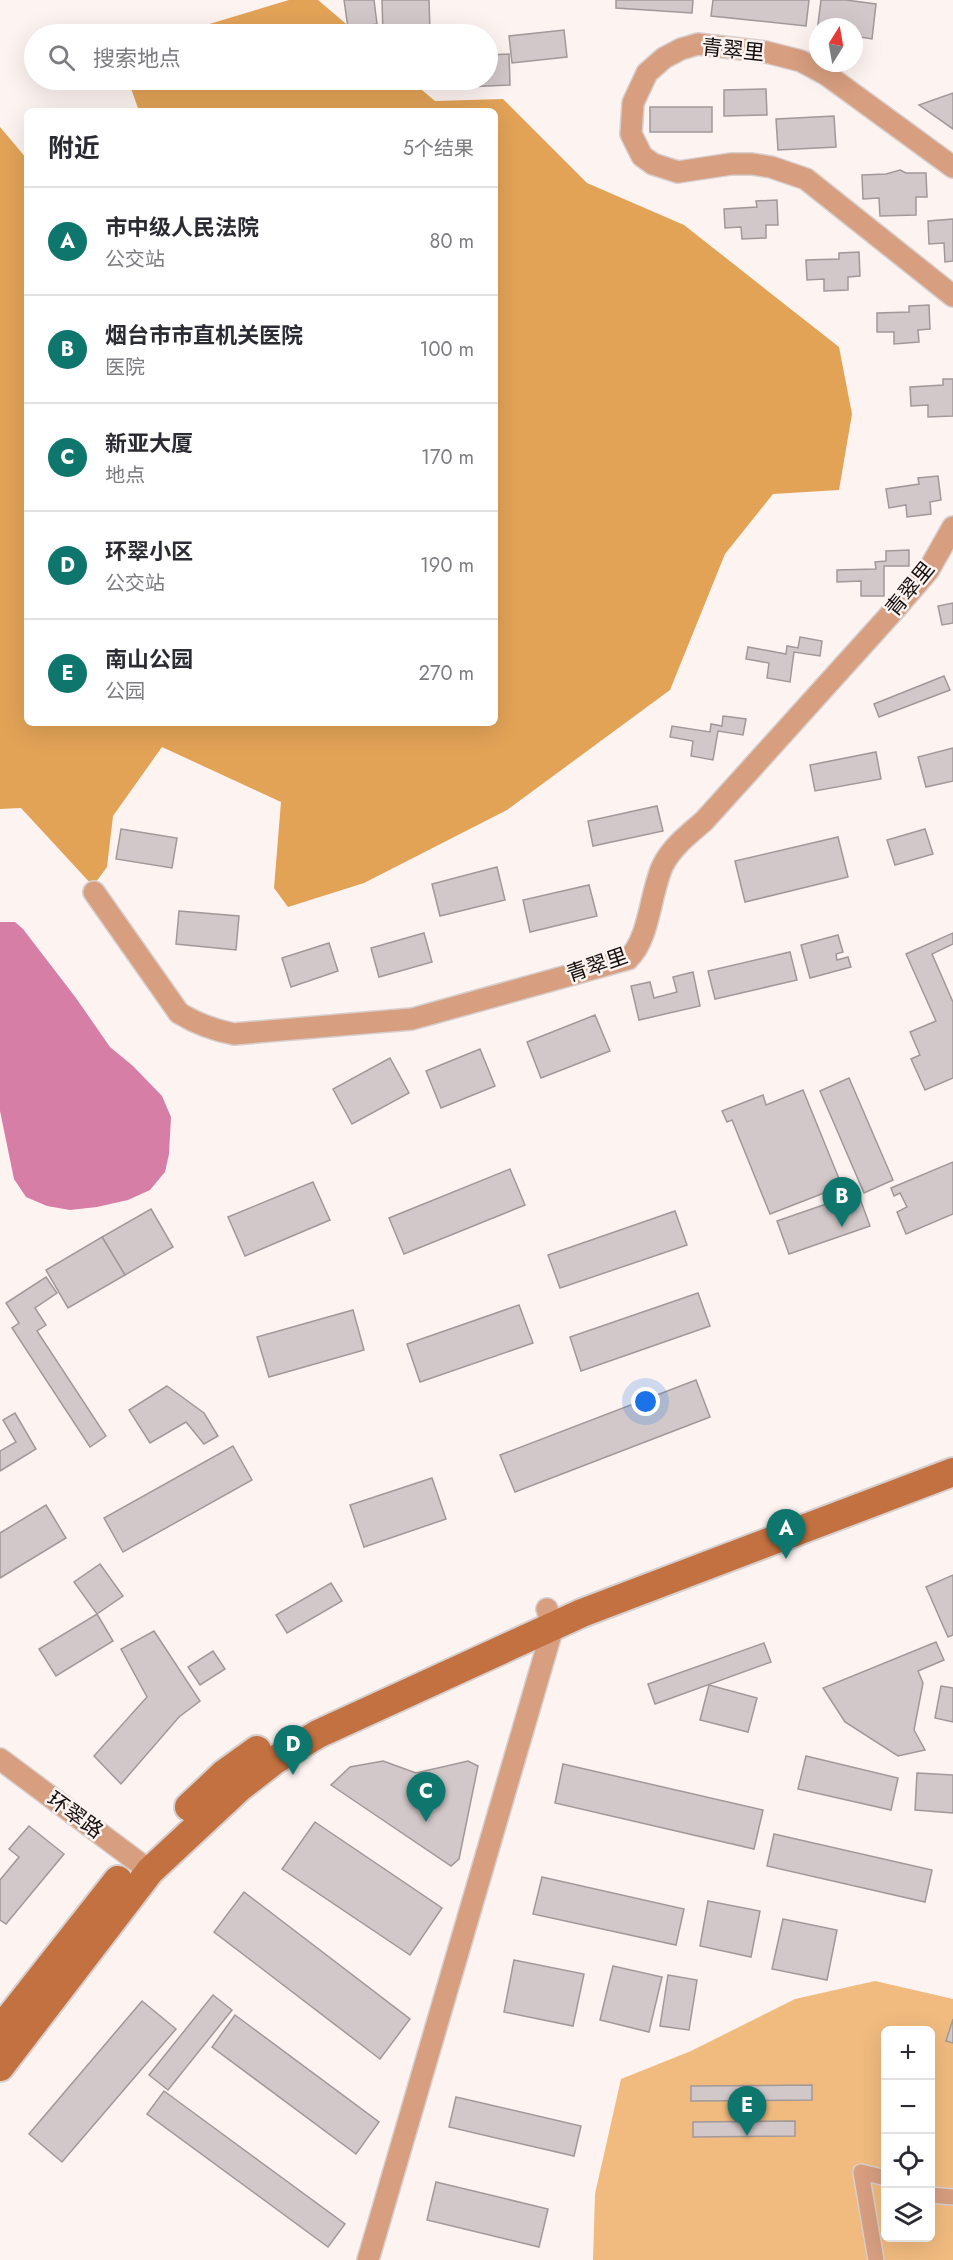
<!DOCTYPE html>
<html lang="zh">
<head>
<meta charset="utf-8">
<style>
  body { margin:0; font-family:Jost,"Noto Sans SC",sans-serif; background:#f2f2f3; color:#2b2b33 }
  .controls { position:absolute; right:18px; bottom:18px; display:grid; overflow:hidden; border-radius:9px; box-shadow:0 6px 24px #0002 }
  .controls button { width:54px; height:54px; display:grid; place-items:center; padding:0; border:0; border-bottom:2px solid #e1e1e2; background:#fff; color:#2b2b33; font:30px sans-serif }
  .compass { position:absolute; left:809px; top:18px; width:54px; height:54px; border-radius:50%; background:#fff; box-shadow:0 6px 24px #0002; rotate:11deg }
  .you { position:absolute; left:646px; top:1402px; width:21px; height:21px; margin:-15px; border:4px solid #fff; border-radius:50%; background:#1a73e8; box-shadow:0 0 0 9px #1a73e833 }
  .badge { display:grid; place-items:center; width:39px; height:39px; border-radius:50%; background:#0f766e; color:#fff; font-size:20px; font-weight:700 }
  .pin { position:absolute; translate:-50% -50px; filter:drop-shadow(0 2px 3px #0008) }
  .pin::after { content:''; position:absolute; top:32px; width:21px; height:18px; background:inherit; clip-path:polygon(0 0,100% 0,50% 100%) }
  .list { margin:0; padding:0; list-style:none }
  h2 { display:flex; justify-content:space-between; align-items:center; height:78px; margin:0; padding:0 24px; font-size:26px }
  h2 small { font-size:20px; font-weight:400; color:#7c7c81 }
  .list li { display:grid; grid-template-columns:39px 1fr auto; gap:18px; align-items:center; box-sizing:border-box; height:108px; padding:0 24px; border-top:2px solid #e1e1e2 }
  .list b { display:block; font-size:22px; white-space:nowrap }
  .list p { margin:0; font-size:20px; white-space:nowrap; color:#7c7c81 }
  .list em { font-size:20px; font-style:normal; color:#7c7c81 }
  .icon { flex:none; width:33px; height:33px; fill:none; stroke:currentColor; stroke-width:2; stroke-linecap:round; stroke-linejoin:round }
  .map { position:relative; flex:none; width:953px; height:2260px; overflow:hidden }
  .search { position:absolute; background:#fff; box-shadow:0 6px 24px #0002; left:24px; top:24px; width:474px; height:66px; display:flex; align-items:center; gap:15px; box-sizing:border-box; padding:0 21px; border-radius:33px; color:#7c7c81; font-size:22px }
  .panel { position:absolute; background:#fff; box-shadow:0 6px 24px #0002; left:24px; top:108px; width:474px; height:618px; border-radius:9px }
  .map>svg:first-child { display:block }
  .green { fill:#f1bb7f; fill-rule:evenodd }
  .forest { fill:#e2a357 }
  .water { fill:#d77ea7 }
  .building { fill:#d2c8c9; stroke:#a19899; stroke-width:1.5 }
  .lines { fill:none; stroke-linecap:round; stroke-linejoin:round }
  .pedestrian-casing { stroke:#d7cfcd; stroke-width:18 }
  .minor-casing { stroke:#d7cfcd; stroke-width:24 }
  .secondary-casing { stroke:#d7cfcd; stroke-width:32 }
  .pedestrian { stroke:#d79e7f; stroke-width:15 }
  .minor { stroke:#d79e7f; stroke-width:21 }
  .secondary { stroke:#c37140; stroke-width:28 }
  .labels { text-anchor:middle; dominant-baseline:central; stroke-width:5; stroke-linejoin:round; paint-order:stroke }
  .street-label { font-size:21px; fill:#120f0e; stroke:#fdf3f1 }
</style>
</head>
<body>
<div class="map">
<svg width="953" height="2260" viewBox="0 0 953 2260">
  <rect width="100%" height="100%" fill="#fdf3f1"/>
  <path class="green" d="M875 1981 953 1999V2260H593L595 2194 621 2079 691 2051 795 1999ZM886 2030H930V2238H886Z"/>
  <g class="forest">
    <polygon points="289,0 318,0 358,34 176,34"/>
    <polygon points="128,80 410,80 435,101 503,99 587,183 684,225 839,347 852,414 839,490 773,494 725,554 670,690 507,810 364,883 288,907 274,888 281,802 162,747 113,816 107,867 93,886 21,808 0,809 0,127 27,159 27,723 495,723 495,111 139,111"/>
  </g>
  <polygon class="water" points="0,922 15,922 23,929 76,998 110,1047 133,1066 162,1096 171,1117 169,1154 165,1172 150,1190 128,1200 97,1207 70,1210 47,1206 26,1197 14,1179 0,1111"/>
  <g class="building">
    <polygon points="344,0 374,0 377,24 348,28"/>
    <polygon points="382,0 429,0 430,31 383,33"/>
    <polygon points="616,0 693,0 692,13 616,8"/>
    <polygon points="713,0 809,0 806,26 711,16"/>
    <polygon points="821,0 846,0 876,4 872,39 854,36 854,27 818,27 817,32"/>
    <polygon points="564,30 567,57 512,63 509,36"/>
    <polygon points="509,54 510,85 442,88 441,80 488,80 488,55"/>
    <polygon points="766,89 767,115 724,116 724,90"/>
    <polygon points="953,93 953,129 919,105"/>
    <rect x="650" y="107" width="62" height="25"/>
    <polygon points="834,116 836,147 778,150 776,119"/>
    <polygon points="900,170 906,173 926,173 927,197 916,197 916,215 880,216 879,198 863,199 862,175 886,174"/>
    <polygon points="777,200 778,225 766,225 766,238 742,239 741,227 725,228 724,209 757,207 756,201"/>
    <polygon points="953,219 953,261 945,262 944,243 929,244 928,221"/>
    <polygon points="859,252 860,276 848,277 848,290 824,291 824,279 807,280 806,260 839,259 839,253"/>
    <polygon points="929,305 930,329 918,330 919,342 894,344 894,332 877,332 877,313 909,312 909,306"/>
    <polygon points="943,379 953,379 953,416 928,417 928,405 911,406 910,387 943,385"/>
    <polygon points="938,476 941,500 930,502 931,514 907,517 906,505 889,508 886,489 919,484 918,478"/>
    <polygon points="909,550 909,566 884,566 884,596 861,596 861,581 837,582 837,570 876,569 875,562 886,561 886,551"/>
    <polygon points="953,603 953,623 942,625 938,606"/>
    <polygon points="800,637 822,641 820,656 794,652 790,682 767,678 769,663 746,659 748,647 786,654 787,646 798,648"/>
    <polygon points="944,676 950,690 879,717 874,704"/>
    <polygon points="723,716 746,719 743,735 718,731 713,760 691,756 693,741 670,737 672,726 710,732 711,724 722,726"/>
    <polygon points="953,748 953,781 926,787 918,757"/>
    <polygon points="876,752 881,779 815,791 810,765"/>
    <polygon points="657,806 663,831 593,846 588,821"/>
    <polygon points="121,829 177,838 172,868 116,859"/>
    <polygon points="925,829 933,854 895,865 887,840"/>
    <polygon points="838,837 848,877 745,902 735,861"/>
    <polygon points="497,867 505,900 440,916 432,884"/>
    <polygon points="589,885 597,916 530,932 523,900"/>
    <polygon points="179,911 239,916 236,950 176,944"/>
    <polygon points="424,933 432,962 379,977 371,948"/>
    <polygon points="953,933 953,944 932,954 953,1002 953,1078 925,1090 911,1059 920,1055 910,1032 936,1021 906,954"/>
    <polygon points="838,935 843,952 836,954 837,960 848,957 851,967 810,978 801,945"/>
    <polygon points="329,943 338,971 291,987 282,958"/>
    <polygon points="790,952 797,980 715,999 708,971"/>
    <polygon points="693,972 700,1006 639,1020 631,986 650,982 654,998 677,992 673,977"/>
    <polygon points="595,1015 610,1051 541,1078 527,1042"/>
    <polygon points="480,1049 495,1086 441,1108 426,1071"/>
    <polygon points="390,1058 409,1093 352,1124 333,1089"/>
    <polygon points="849,1078 893,1180 864,1193 820,1091"/>
    <polygon points="803,1090 842,1186 770,1214 732,1120 727,1122 722,1111 763,1095 766,1105"/>
    <polygon points="953,1162 953,1214 906,1234 897,1212 907,1207 900,1193 894,1196 891,1188"/>
    <polygon points="510,1169 525,1205 404,1254 389,1218"/>
    <polygon points="313,1182 330,1220 245,1256 228,1217"/>
    <polygon points="858,1193 870,1226 789,1254 777,1221"/>
    <polygon points="151,1209 173,1247 125,1275 102,1237"/>
    <polygon points="675,1211 687,1245 560,1288 548,1255"/>
    <polygon points="102,1237 125,1275 68,1308 46,1270"/>
    <polygon points="46,1277 57,1293 35,1308 46,1325 37,1331 106,1436 90,1447 12,1328 19,1323 6,1303"/>
    <polygon points="698,1293 710,1326 581,1371 570,1337"/>
    <polygon points="519,1305 533,1343 420,1382 407,1344"/>
    <polygon points="353,1310 364,1350 269,1377 257,1337"/>
    <polygon points="696,1380 710,1417 515,1492 500,1455"/>
    <polygon points="167,1386 204,1413 218,1436 204,1444 186,1422 150,1443 129,1410"/>
    <polygon points="15,1413 36,1449 0,1471 0,1451 16,1442 3,1420"/>
    <polygon points="233,1446 252,1480 123,1552 104,1518"/>
    <polygon points="432,1478 446,1519 364,1547 350,1505"/>
    <polygon points="46,1505 66,1538 0,1578 0,1533"/>
    <polygon points="100,1564 123,1596 97,1614 74,1582"/>
    <polygon points="953,1575 953,1635 948,1637 926,1587"/>
    <polygon points="331,1583 342,1601 287,1633 276,1615"/>
    <polygon points="97,1614 113,1641 56,1676 39,1649"/>
    <polygon points="154,1631 200,1701 179,1717 121,1784 94,1756 147,1697 121,1649"/>
    <polygon points="936,1642 944,1660 918,1671 923,1683 914,1730 925,1750 898,1756 845,1722 823,1688"/>
    <polygon points="764,1643 771,1662 655,1704 648,1684"/>
    <polygon points="213,1651 225,1669 200,1685 188,1667"/>
    <polygon points="709,1685 757,1698 748,1732 700,1720"/>
    <polygon points="941,1686 953,1688 953,1722 935,1718"/>
    <polygon points="806,1756 898,1778 891,1810 798,1789"/>
    <polygon points="383,1761 416,1773 468,1761 478,1766 459,1859 451,1866 331,1785 350,1767"/>
    <polygon points="563,1764 763,1810 754,1849 555,1803"/>
    <polygon points="917,1773 953,1775 953,1813 915,1810"/>
    <polygon points="315,1822 442,1908 410,1955 282,1869"/>
    <polygon points="29,1826 64,1854 6,1924 0,1920 0,1880 19,1857 9,1849"/>
    <polygon points="774,1834 932,1870 925,1902 767,1866"/>
    <polygon points="542,1877 684,1909 676,1945 533,1914"/>
    <polygon points="244,1892 410,2019 380,2059 214,1932"/>
    <polygon points="708,1901 760,1911 751,1957 700,1946"/>
    <polygon points="783,1919 837,1930 827,1980 772,1969"/>
    <polygon points="514,1960 584,1974 573,2026 504,2012"/>
    <polygon points="613,1966 662,1977 649,2032 600,2020"/>
    <polygon points="668,1975 697,1980 689,2030 660,2026"/>
    <polygon points="213,1995 232,2010 168,2090 149,2075"/>
    <polygon points="142,2001 176,2029 62,2162 29,2134"/>
    <polygon points="235,2015 379,2122 356,2154 212,2047"/>
    <polygon points="953,2019 953,2043 946,2041"/>
    <polygon points="812,2085 812,2100 691,2101 691,2086"/>
    <polygon points="164,2091 345,2224 328,2247 147,2114"/>
    <polygon points="456,2097 581,2126 574,2156 449,2127"/>
    <polygon points="795,2121 795,2136 693,2137 693,2122"/>
    <polygon points="436,2182 548,2209 539,2247 427,2220"/>
  </g>
  <g class="lines">
    <defs>
      <g id="pedestrian">
        <polyline points="930,2195 953,2197"/>
        <polyline points="876,2260 861,2172 886,2178"/>
      </g>
      <g id="minor">
        <polyline points="953,167 827,75 801,61 766,52 698,44 681,49 664,58 647,73 633,103 631,134 642,156 653,164 678,172 731,164 752,164 771,167 806,179 953,296"/>
        <path d="M94 892 179 1013C197 1024 213 1030 234 1034L412 1019 628 959C650 939 650 892 663 865 672 847 689 834 704 821L897 607 928 571 953 527"/>
        <polyline points="0,1759 150,1871"/>
        <polyline points="368,2260 553,1627 547,1609"/>
      </g>
      <g id="secondary">
        <polyline points="189,1807 225,1773 257,1750"/>
        <polyline points="0,2030 118,1880"/>
        <polyline points="0,2067 150,1871 239,1788 275,1760 318,1734 582,1613 953,1472"/>
      </g>
    </defs>
    <use href="#pedestrian" class="pedestrian-casing"/>
    <use href="#minor" class="minor-casing"/>
    <use href="#secondary" class="secondary-casing"/>
    <use href="#pedestrian" class="pedestrian"/>
    <use href="#minor" class="minor"/>
    <use href="#secondary" class="secondary"/>
  </g>
  <g class="labels">
    <g class="street-label">
      <text transform="translate(733 50) rotate(6)">青翠里</text>
      <text transform="translate(910 589) rotate(-51)">青翠里</text>
      <text transform="translate(597 965) rotate(-19)">青翠里</text>
      <text transform="translate(75 1815) rotate(36)">环翠路</text>
    </g>
  </g>
</svg>
<div class="controls">
<button>+</button>
<button>−</button>
<button><svg class="icon" aria-label="locate" viewBox="0 0 24 24"><circle cx="12" cy="12" r="6"/><path d="M12 2v4M12 18v4M2 12h4M18 12h4"/></svg></button>
<button><svg class="icon" aria-label="layers" viewBox="0 0 24 24"><path d="M12 4l9 5-9 5-9-5zM3 14l9 5 9-5"/></svg></button>
</div>
<svg class="compass" viewBox="-18 -18 36 36"><path d="M0-13l5 13h-10z" fill="#e53935"/><path d="M0 13l5-13h-10z" fill="#7c7c81"/></svg>
<div class="you"></div>
<div class="pin badge" style="left:786px;top:1559px">A</div>
<div class="pin badge" style="left:842px;top:1227px">B</div>
<div class="pin badge" style="left:426px;top:1822px">C</div>
<div class="pin badge" style="left:293px;top:1775px">D</div>
<div class="pin badge" style="left:747px;top:2136px">E</div>
<div class="search"><svg class="icon" aria-label="search" viewBox="0 0 24 24"><circle cx="10" cy="10" r="6"/><path d="M15 15l6 6"/></svg>搜索地点</div>
<section class="panel">
<h2>附近<small>5个结果</small></h2>
<ul class="list">
<li><span class="badge">A</span><div><b>市中级人民法院</b><p>公交站</p></div><em>80 m</em></li>
<li><span class="badge">B</span><div><b>烟台市市直机关医院</b><p>医院</p></div><em>100 m</em></li>
<li><span class="badge">C</span><div><b>新亚大厦</b><p>地点</p></div><em>170 m</em></li>
<li><span class="badge">D</span><div><b>环翠小区</b><p>公交站</p></div><em>190 m</em></li>
<li><span class="badge">E</span><div><b>南山公园</b><p>公园</p></div><em>270 m</em></li>
</ul>
</section>
</div>
</body>
</html>
